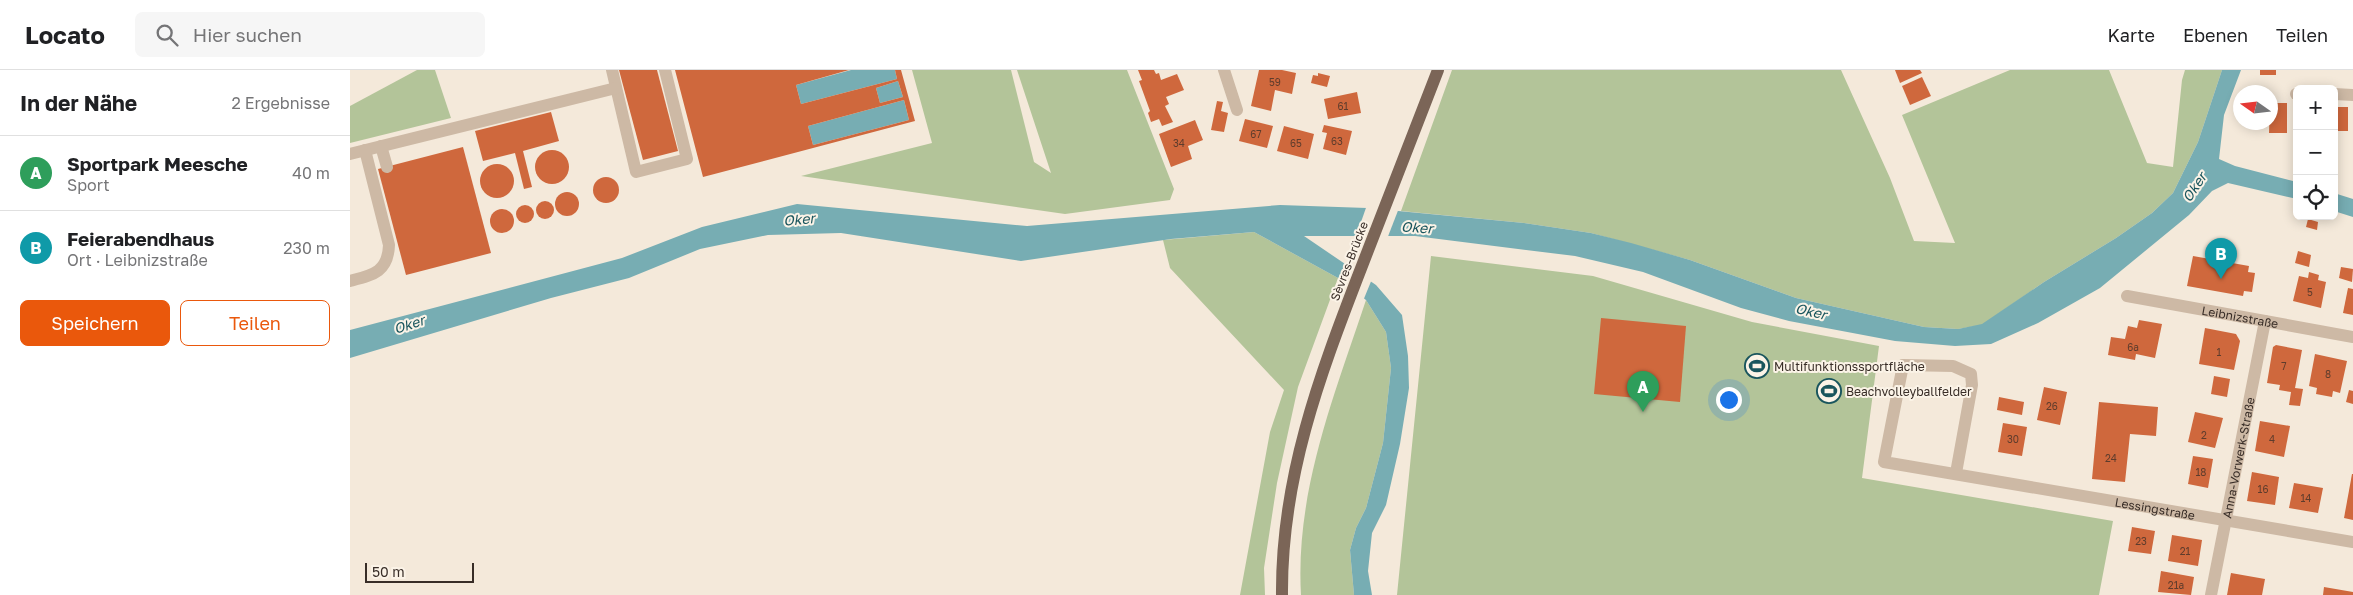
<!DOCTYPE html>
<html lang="de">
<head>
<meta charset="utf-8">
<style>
  body { margin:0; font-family:"Golos Text",sans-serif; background:#f6f6f6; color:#202124 }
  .controls { position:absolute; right:15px; top:15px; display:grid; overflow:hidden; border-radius:8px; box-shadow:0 2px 12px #0003 }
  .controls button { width:45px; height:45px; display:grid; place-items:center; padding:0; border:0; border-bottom:1px solid #e0e0e0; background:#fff; color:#202124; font:25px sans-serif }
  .compass { position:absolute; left:1883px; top:15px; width:45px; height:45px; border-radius:50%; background:#fff; box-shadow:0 2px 12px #0003; rotate:284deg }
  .scale { position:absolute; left:15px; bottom:12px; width:109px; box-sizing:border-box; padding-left:5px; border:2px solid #382d27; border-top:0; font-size:14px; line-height:18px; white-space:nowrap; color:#382d27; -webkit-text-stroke:4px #fbf3e7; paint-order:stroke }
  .you { position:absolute; left:1378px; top:329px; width:18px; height:18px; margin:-12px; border:4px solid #fff; border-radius:50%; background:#1a73e8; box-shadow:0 0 0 8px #1a73e833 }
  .badge { display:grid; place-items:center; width:32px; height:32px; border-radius:50%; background:#ea580c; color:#fff; font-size:16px; font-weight:700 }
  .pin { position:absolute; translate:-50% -41px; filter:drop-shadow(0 1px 2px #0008) }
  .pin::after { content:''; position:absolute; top:26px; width:18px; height:15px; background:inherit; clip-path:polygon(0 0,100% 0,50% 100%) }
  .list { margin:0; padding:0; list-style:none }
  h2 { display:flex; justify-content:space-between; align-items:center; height:65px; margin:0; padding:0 20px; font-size:21px }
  h2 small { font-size:16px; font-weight:400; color:#757577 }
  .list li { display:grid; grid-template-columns:32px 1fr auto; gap:15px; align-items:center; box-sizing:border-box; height:75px; padding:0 20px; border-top:1px solid #e0e0e0 }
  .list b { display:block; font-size:19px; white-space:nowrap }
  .list p { margin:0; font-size:16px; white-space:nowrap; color:#757577 }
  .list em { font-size:16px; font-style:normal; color:#757577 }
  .actions { display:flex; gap:10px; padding:15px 20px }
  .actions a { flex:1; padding:11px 0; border:1px solid #ea580c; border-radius:8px; text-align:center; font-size:18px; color:#ea580c }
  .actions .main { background:#ea580c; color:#fff }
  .icon { flex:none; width:28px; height:28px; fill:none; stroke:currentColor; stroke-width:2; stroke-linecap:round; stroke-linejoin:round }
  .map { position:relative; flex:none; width:2003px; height:525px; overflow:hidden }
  header { display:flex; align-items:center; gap:30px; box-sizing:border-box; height:70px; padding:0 25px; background:#fff; border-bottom:1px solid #e0e0e0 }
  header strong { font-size:24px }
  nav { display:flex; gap:28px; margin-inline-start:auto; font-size:18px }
  .search { width:350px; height:45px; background:#f6f6f6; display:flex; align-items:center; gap:12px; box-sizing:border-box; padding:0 18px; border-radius:8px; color:#757577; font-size:19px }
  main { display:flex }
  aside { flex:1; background:#fff }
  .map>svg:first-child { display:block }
  .green { fill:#b3c499 }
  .water { fill:#77adb3 }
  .pier { fill:#f4e9da }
  .building { fill:#cf683d; fill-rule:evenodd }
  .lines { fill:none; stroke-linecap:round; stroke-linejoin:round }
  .minor { stroke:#cdb9a5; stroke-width:12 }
  .major { stroke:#7b6557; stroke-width:12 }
  .labels { text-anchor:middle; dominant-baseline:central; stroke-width:4; stroke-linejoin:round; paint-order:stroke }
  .number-label { font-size:10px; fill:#5e3c2c }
  .street-label { font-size:12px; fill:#382d27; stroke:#fbf3e7 }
  .poi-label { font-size:12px; fill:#382d27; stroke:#fbf3e7; text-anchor:start }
  .water-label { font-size:14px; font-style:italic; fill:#19555d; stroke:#fbf3e7 }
</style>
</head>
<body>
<header>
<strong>Locato</strong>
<div class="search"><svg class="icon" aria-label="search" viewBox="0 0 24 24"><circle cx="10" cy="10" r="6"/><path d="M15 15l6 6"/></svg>Hier suchen</div>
<nav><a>Karte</a><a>Ebenen</a><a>Teilen</a></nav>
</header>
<main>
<aside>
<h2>In der Nähe<small>2 Ergebnisse</small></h2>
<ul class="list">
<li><span class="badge" style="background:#2e9e5b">A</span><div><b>Sportpark Meesche</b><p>Sport</p></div><em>40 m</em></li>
<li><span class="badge" style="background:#0f9aa8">B</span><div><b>Feierabendhaus</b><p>Ort · Leibnizstraße</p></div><em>230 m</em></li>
</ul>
<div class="actions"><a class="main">Speichern</a><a>Teilen</a></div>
</aside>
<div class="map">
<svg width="2003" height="525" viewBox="0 0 2003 525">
  <rect width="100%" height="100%" fill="#f4e9da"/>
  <g class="green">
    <polygon points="67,0 85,0 101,48 0,73 0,36"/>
    <polygon points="562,0 661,0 684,92 701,103 667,0 777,0 824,119 820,130 715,144 451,106 582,73"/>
    <polygon points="1102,0 1491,0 1540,108 1564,171 1605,173 1552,45 1660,0 1759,0 1797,93 1823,97 1832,10 1835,0 1872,0 1848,72 1823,123 1802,143 1766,168 1694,212 1632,255 1608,259 1574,257 1446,228 1340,190 1241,163 1174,153 1051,141"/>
    <polygon points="904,162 988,208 948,317 927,413 914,498 915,525 890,525 920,362 934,320 820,198 813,170"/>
    <polygon points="1081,186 1243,206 1402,252 1529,276 1512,408 1763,451 1749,525 1047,525"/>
    <path d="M1016 230 1036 262 1041 298 1033 373 1016 438 1006 458 1000 480 1004 525H951C945 422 984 326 1016 230Z"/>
  </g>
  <g class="water">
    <polygon points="501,0 545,0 547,9 451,34 446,15"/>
    <polygon points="1872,0 1891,0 1874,45 1869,89 1885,96 1947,112 1947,129 1878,113 1862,121 1839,145 1750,218 1688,253 1641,274 1605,276 1545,271 1439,251 1391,238 1293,202 1225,186 1065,166 954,166 1026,215 1052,245 1058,286 1059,318 1050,374 1036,435 1022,463 1018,501 1022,525 1004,525 1000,480 1006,458 1016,438 1033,373 1041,298 1036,262 1016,230 988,208 904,162 821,169 671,191 491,163 418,165 350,179 279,208 201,228 0,288 0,260 272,188 352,157 447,134 677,156 930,135 1017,138 1174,153 1241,163 1281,173 1340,190 1446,228 1574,257 1608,259 1632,254 1694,212 1766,168 1802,143 1823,123 1848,72"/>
    <polygon points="548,11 553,27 530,33 526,18"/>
    <polygon points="554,30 559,50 463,75 458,56"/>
    <polygon points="1984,123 2003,129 2003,147 1984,141"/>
  </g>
  <g class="pier">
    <polygon points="1017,135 1049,138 1037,169 1005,169"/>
    <polygon points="996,192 1022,209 1013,231 989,212"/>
  </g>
  <g class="building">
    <polygon points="269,0 307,0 328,81 293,90"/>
    <path d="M325 0H499L446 15 451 34 547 9 545 0H551L565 51 353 107ZM548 11 553 27 530 33 526 18ZM554 30 559 50 463 75 458 56Z"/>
    <polygon points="788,0 804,0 806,4 809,3 811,10 827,4 834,20 816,27 819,34 815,36 823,52 812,56 809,49 801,52 798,43 800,41 789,11 792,10"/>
    <polygon points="909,0 932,0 946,3 942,24 925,20 921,41 901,36"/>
    <polygon points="1545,0 1570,0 1572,3 1550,13"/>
    <rect x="1910" y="0" width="16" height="5"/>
    <polygon points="968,3 980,6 977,17 961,13 963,5 968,6"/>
    <polygon points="1572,7 1581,26 1560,35 1552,16"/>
    <polygon points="1007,22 1011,43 978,49 974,29"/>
    <polygon points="867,31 873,32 871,41 878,43 874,62 861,60"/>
    <polygon points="1920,33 1937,33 1937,63 1919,63"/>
    <rect x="1984" y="37" width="14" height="24"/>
    <polygon points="201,42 209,71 173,81 182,117 174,119 165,83 133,91 125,61"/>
    <polygon points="895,49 923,56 917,78 889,71"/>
    <polygon points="845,50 853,70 838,76 842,89 821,97 809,64"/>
    <polygon points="974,55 1002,61 996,85 973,79 977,63 972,62"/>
    <polygon points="934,56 964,64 958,89 927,81"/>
    <polygon points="113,77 141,183 56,205 28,99"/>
    <circle cx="202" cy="97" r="17"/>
    <circle cx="147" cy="111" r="17"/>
    <circle cx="256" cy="120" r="13"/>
    <circle cx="217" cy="134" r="12"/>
    <circle cx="195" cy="140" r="9"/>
    <circle cx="175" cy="144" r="9"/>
    <circle cx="152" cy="151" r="12"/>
    <polygon points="1958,149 1968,152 1967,160 1956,157"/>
    <polygon points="1948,181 1961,185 1959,197 1945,193"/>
    <polygon points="1843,186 1899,196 1898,202 1905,203 1902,222 1894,221 1893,226 1837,216"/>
    <polygon points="1991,197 2003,199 2002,212 1989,208"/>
    <polygon points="1959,202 1969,205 1968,210 1976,212 1971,238 1943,231 1949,206 1958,208"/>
    <polygon points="1998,218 2003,219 2003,245 1993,243"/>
    <polygon points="1251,248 1336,256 1330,332 1244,324"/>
    <polygon points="1789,250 1812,254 1805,288 1786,284 1785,290 1758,285 1761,267 1775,269 1778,256 1787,258"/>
    <polygon points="1855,258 1886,264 1890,271 1884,300 1849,294"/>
    <polygon points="1926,275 1952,280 1945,318 1953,319 1950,336 1939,335 1941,322 1929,320 1930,315 1917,313 1923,277"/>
    <polygon points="1965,284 1997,291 1990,323 1983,321 1982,327 1966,324 1967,318 1959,316"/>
    <polygon points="1864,306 1880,309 1877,327 1861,324"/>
    <polygon points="1694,317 1717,322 1710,355 1687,350"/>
    <polygon points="1999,320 2003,321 2003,334 1996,332"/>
    <polygon points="1649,327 1674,332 1672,345 1647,340"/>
    <polygon points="1749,332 1808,337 1806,366 1780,364 1775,412 1742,409"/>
    <polygon points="1845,342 1873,348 1865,378 1838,372"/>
    <polygon points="1910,351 1940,356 1934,387 1905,381"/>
    <polygon points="1653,353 1677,357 1672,386 1648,382"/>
    <polygon points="1843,386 1863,389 1858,418 1838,414"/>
    <polygon points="1902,402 1929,407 1925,435 1897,431"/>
    <polygon points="2002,404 2003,404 2003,450 1994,448"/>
    <polygon points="1944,413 1973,418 1968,443 1939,438"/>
    <polygon points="1782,457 1805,461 1801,484 1778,481"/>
    <polygon points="1822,465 1852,470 1848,496 1818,491"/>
    <polygon points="1811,501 1844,507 1841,525 1808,522"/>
    <polygon points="1881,503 1915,509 1912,525 1877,525"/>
    <polygon points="1974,517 2003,522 2003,525 1973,525"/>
  </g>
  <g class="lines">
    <g class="minor">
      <polyline points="262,0 286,102 337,89 315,0"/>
      <polyline points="874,0 887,40"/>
      <polyline points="1946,24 1947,24"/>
      <polyline points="1984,24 2003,25"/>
      <polyline points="31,76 37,97"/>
      <polyline points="0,84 266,18"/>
      <path d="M0 211C23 205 38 202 39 175L15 80"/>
      <path id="s1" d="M1777 226 2003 267"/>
      <path id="s2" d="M1606 403 1622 315 1621 304 1603 296 1553 295 1534 392 2003 472"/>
      <path id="s3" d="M1861 525 1915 251"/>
    </g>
    <path class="major" d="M932 525C931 409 969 307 1010 201 1036 134 1062 67 1088 0"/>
  </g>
  <defs>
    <symbol id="stadium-ring" viewBox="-11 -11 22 22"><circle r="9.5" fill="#fbf3e7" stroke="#19555d" stroke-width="1.5"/><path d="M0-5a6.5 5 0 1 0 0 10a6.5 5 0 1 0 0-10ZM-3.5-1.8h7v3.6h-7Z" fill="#19555d"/></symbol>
  </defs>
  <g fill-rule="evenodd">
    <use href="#stadium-ring" x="1393" y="282" width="28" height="28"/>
    <use href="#stadium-ring" x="1465" y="307" width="28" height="28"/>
  </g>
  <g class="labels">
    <g class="number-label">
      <text x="925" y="12">59</text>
      <text x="993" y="36">61</text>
      <text x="906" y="64">67</text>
      <text x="987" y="71">63</text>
      <text x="829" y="73">34</text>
      <text x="946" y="73">65</text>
      <text x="1960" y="222">5</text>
      <text x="1783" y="277">6a</text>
      <text x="1869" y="282">1</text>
      <text x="1934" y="296">7</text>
      <text x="1978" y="304">8</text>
      <text x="1702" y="336">26</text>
      <text x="1854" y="365">2</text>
      <text x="1663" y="369">30</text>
      <text x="1922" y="369">4</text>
      <text x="1761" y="388">24</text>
      <text x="1851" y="402">18</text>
      <text x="1913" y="419">16</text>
      <text x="1956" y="428">14</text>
      <text x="1791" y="471">23</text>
      <text x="1835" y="481">21</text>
      <text x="1826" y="515">21a</text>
    </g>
    <g class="street-label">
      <text transform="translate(999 191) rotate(-69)">Sèvres-Brücke</text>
      <text stroke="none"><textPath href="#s1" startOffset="115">Leibnizstraße</textPath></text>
      <text stroke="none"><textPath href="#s3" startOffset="140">Anna-Vorwerk-Straße</textPath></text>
      <text stroke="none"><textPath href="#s2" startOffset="544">Lessingstraße</textPath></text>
    </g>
    <g class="poi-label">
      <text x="1424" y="296">Multifunktionssportfläche</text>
      <text x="1496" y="321">Beachvolleyballfelder</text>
    </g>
    <g class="water-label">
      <text transform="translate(1844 117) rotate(-56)">Oker</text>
      <text transform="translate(449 149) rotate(-5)">Oker</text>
      <text transform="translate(1067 157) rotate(4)">Oker</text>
      <text transform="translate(1461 241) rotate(13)">Oker</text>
      <text transform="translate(59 254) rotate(-18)">Oker</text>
    </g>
  </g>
</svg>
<div class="controls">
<button>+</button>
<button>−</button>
<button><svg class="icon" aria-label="locate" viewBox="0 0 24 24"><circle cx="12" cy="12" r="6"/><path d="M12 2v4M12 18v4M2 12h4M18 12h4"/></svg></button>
</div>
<svg class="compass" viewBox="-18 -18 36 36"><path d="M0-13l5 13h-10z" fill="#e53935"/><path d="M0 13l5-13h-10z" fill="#757577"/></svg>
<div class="scale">50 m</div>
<div class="you"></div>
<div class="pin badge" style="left:1293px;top:342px;background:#2e9e5b">A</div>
<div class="pin badge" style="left:1871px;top:209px;background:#0f9aa8">B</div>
</div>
</main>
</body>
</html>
